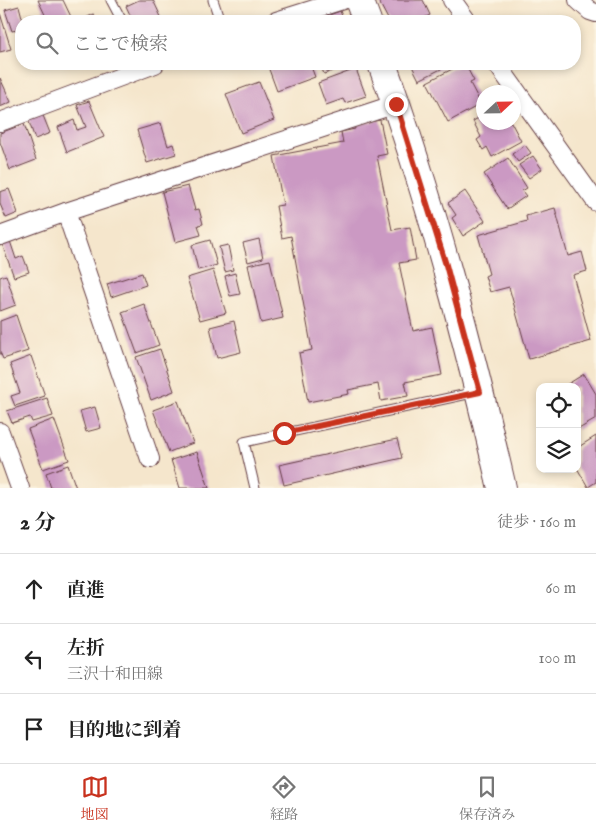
<!DOCTYPE html>
<html lang="ja">
<head>
<meta charset="utf-8">
<style>
  body { margin:0; font-family:"IM FELL English","Noto Serif JP",serif; background:#f2f2f2; color:#222 }
  .controls { position:absolute; right:15px; bottom:15px; display:grid; overflow:hidden; border-radius:10px; box-shadow:0 2px 8px #0003 }
  .controls button { width:45px; height:45px; display:grid; place-items:center; padding:0; border:0; border-bottom:1px solid #e0e0e0; background:#fff; color:#222; font:25px sans-serif }
  .compass { position:absolute; left:476px; top:85px; width:45px; height:45px; border-radius:50%; background:#fff; box-shadow:0 2px 8px #0003; rotate:68deg }
  .stop { position:absolute; width:15px; height:15px; margin:-11px; border:4px solid #c8321e; border-radius:50%; background:#fff }
  .stop.end { background:#c8321e; border-color:#fff; box-shadow:0 1px 5px #0008 }
  .list { margin:0; padding:0; list-style:none }
  h2 { display:flex; justify-content:space-between; align-items:center; height:65px; margin:0; padding:0 20px; font-size:21px }
  h2 small { font-size:16px; font-weight:400; color:#767676 }
  .list li { display:grid; grid-template-columns:32px 1fr auto; gap:15px; align-items:center; box-sizing:border-box; height:70px; padding:0 20px; border-top:1px solid #e0e0e0 }
  .list b { display:block; font-size:19px; white-space:nowrap }
  .list p { margin:0; font-size:16px; white-space:nowrap; color:#767676 }
  .list em { font-size:16px; font-style:normal; color:#767676 }
  .icon { flex:none; width:28px; height:28px; fill:none; stroke:currentColor; stroke-width:2; stroke-linecap:round; stroke-linejoin:round }
  .map { position:relative; flex:none; width:596px; height:488px; overflow:hidden }
  .search { position:absolute; background:#fff; box-shadow:0 2px 8px #0003; left:15px; right:15px; top:15px; height:55px; display:flex; align-items:center; gap:12px; box-sizing:border-box; padding:0 18px; border-radius:20px; color:#767676; font-size:19px }
  .sheet { height:275px; background:#fff }
  nav { display:flex; justify-content:space-around; align-items:center; box-sizing:border-box; height:70px; border-top:1px solid #e0e0e0; background:#fff; font-size:14px; color:#767676 }
  nav a { display:grid; justify-items:center; gap:2px }
  nav .on { color:#c8321e }
  .map>svg:first-child { display:block }
  .building { fill:#cb99c3 }
  .lines { fill:none; stroke-linecap:round; stroke-linejoin:round }
  .service-casing { stroke:#643d43; stroke-width:11 }
  .minor-casing { stroke:#643d43; stroke-width:20 }
  .primary-casing { stroke:#643d43; stroke-width:30 }
  .service { stroke:#fff; stroke-width:9 }
  .minor { stroke:#fff; stroke-width:18 }
  .primary { stroke:#fff; stroke-width:28 }
  .route { stroke:#c8321e; stroke-width:6 }
</style>
</head>
<body>
<div class="map">
<svg width="596" height="488" viewBox="0 0 596 488">
  <rect width="100%" height="100%" fill="#fcf5e5"/>
  <filter id="ink" filterUnits="userSpaceOnUse"><feTurbulence type="fractalNoise" baseFrequency=".02" numOctaves="2"/><feDisplacementMap in="SourceGraphic" scale="10" xChannelSelector="R" yChannelSelector="G"/><feConvolveMatrix kernelMatrix="1 2 1 2 8 2 1 2 1" color-interpolation-filters="sRGB"/></filter>
  <filter id="wash" filterUnits="userSpaceOnUse"><feTurbulence type="fractalNoise" baseFrequency=".0096" numOctaves="4" result="noise"/><feDisplacementMap in="SourceGraphic" scale="20" xChannelSelector="R" yChannelSelector="G"/><feGaussianBlur stdDeviation="1.12" result="paint"/><feColorMatrix in="noise" values="0 0 0 0 0 0 0 0 0 0 0 0 0 0 0 0 0 1.4 0 .05"/><feComposite in="paint" operator="in"/></filter>
  <g filter="url(#wash)">
    <rect width="100%" height="100%" fill="#f5e6cc"/>
    <g id="blocks">
      <g class="building">
        <polygon points="38,0 63,0 73,21 48,21"/>
        <polygon points="139,0 153,0 163,21 133,21 126,6"/>
        <polygon points="378,0 423,0 430,15 418,21 389,21"/>
        <polygon points="19,6 23,21 21,21 21,29 12,31 5,10"/>
        <polygon points="340,11 344,21 326,21 324,17"/>
        <polygon points="0,13 11,49 0,52"/>
        <polygon points="94,14 97,21 79,21"/>
        <polygon points="267,64 310,64 315,77 277,91"/>
        <polygon points="320,64 352,64 324,74"/>
        <polygon points="411,64 451,64 419,80"/>
        <polygon points="462,64 465,64 474,81 470,83 481,104 448,122 427,82"/>
        <polygon points="356,69 366,96 345,103 343,99 326,105 318,83"/>
        <polygon points="0,78 11,102 0,107"/>
        <polygon points="259,82 274,120 241,133 226,94"/>
        <polygon points="89,101 104,137 67,152 58,127 74,120 77,130 86,127 77,105"/>
        <polygon points="42,113 50,133 35,139 28,119"/>
        <polygon points="484,115 484,122 511,122 521,141 492,157 487,147 483,150 477,140 481,137 473,121"/>
        <polygon points="380,120 387,154 377,156 392,230 410,227 416,260 399,263 413,331 432,327 442,375 405,382 408,396 381,401 378,384 348,390 349,394 308,402 299,353 312,350 291,236 282,238 276,206 283,205 274,156 343,143 341,132 355,129 354,125"/>
        <polygon points="161,123 168,146 173,144 176,154 147,163 137,130"/>
        <polygon points="24,124 36,160 10,170 0,142 0,133"/>
        <polygon points="525,145 531,153 518,162 512,154"/>
        <polygon points="533,156 542,169 529,178 519,165"/>
        <polygon points="508,158 527,188 522,191 526,196 507,209 484,174"/>
        <polygon points="188,186 195,210 199,209 203,224 198,225 201,235 175,242 162,192"/>
        <polygon points="9,189 18,213 6,218 0,204 0,192"/>
        <polygon points="465,191 485,221 463,236 452,218 456,215 448,203"/>
        <polygon points="555,208 568,256 582,252 587,271 573,275 591,341 529,359 509,287 490,292 485,276 489,274 478,235 527,221 526,216"/>
        <polygon points="259,239 263,258 248,262 243,243"/>
        <polygon points="210,240 217,265 198,270 192,245"/>
        <polygon points="10,241 16,259 23,256 29,272 14,277 2,244"/>
        <polygon points="228,245 233,270 225,272 219,247"/>
        <polygon points="270,260 283,318 261,323 248,265"/>
        <polygon points="213,270 226,313 200,320 187,278"/>
        <polygon points="142,273 146,285 111,297 107,284"/>
        <polygon points="235,273 240,294 230,296 225,276"/>
        <polygon points="6,275 16,305 0,311 0,277"/>
        <polygon points="144,304 159,345 137,353 122,312"/>
        <polygon points="16,315 28,351 3,359 0,352 0,321"/>
        <polygon points="234,321 241,352 217,358 210,327"/>
        <polygon points="160,349 174,391 151,400 136,357"/>
        <polygon points="31,356 45,396 15,406 11,396 20,393 10,364"/>
        <polygon points="584,374 596,394 596,419 577,430 577,387 563,387"/>
        <polygon points="47,398 53,416 32,422 30,417 12,423 7,411"/>
        <polygon points="178,401 193,443 169,452 153,410"/>
        <polygon points="95,407 101,428 86,432 80,411"/>
        <polygon points="54,419 69,460 43,469 28,429"/>
        <polygon points="596,436 596,482 588,487 577,468 577,448"/>
        <polygon points="397,439 402,458 284,485 279,465"/>
        <polygon points="197,452 209,488 180,488 171,460"/>
        <polygon points="68,465 76,488 51,488 46,473"/>
      </g>
    </g>
  </g>
  <g filter="url(#ink)">
    <use href="#blocks" fill-opacity="0" stroke="#643d43" stroke-width="1"/>
    <g class="lines">
      <defs>
        <g id="service">
          <polyline points="111,0 122,21"/>
          <polyline points="213,0 220,21"/>
          <polyline points="255,488 244,442 477,392"/>
        </g>
        <g id="minor">
          <polyline points="452,0 467,21"/>
          <polyline points="578,0 590,11 596,13"/>
          <polyline points="276,21 343,0"/>
          <polyline points="497,64 596,202"/>
          <polyline points="0,122 155,64"/>
          <polyline points="66,212 150,459"/>
          <polyline points="0,236 66,212 396,104"/>
          <polyline points="0,432 20,488"/>
        </g>
        <g id="primary">
          <polyline points="359,0 367,21"/>
          <path d="M382 64C432 202 469 345 502 488"/>
        </g>
      </defs>
      <use href="#service" class="service-casing"/>
      <use href="#minor" class="minor-casing"/>
      <use href="#primary" class="primary-casing"/>
      <use href="#service" class="service"/>
      <use href="#minor" class="minor"/>
      <use href="#primary" class="primary"/>
    </g>
  </g>
  <g class="lines" filter="url(#ink)">
    <polyline class="route" points="284,433 480,392 446,265 396,104"/>
  </g>
</svg>
<div class="controls">
<button><svg class="icon" aria-label="locate" viewBox="0 0 24 24"><circle cx="12" cy="12" r="6"/><path d="M12 2v4M12 18v4M2 12h4M18 12h4"/></svg></button>
<button><svg class="icon" aria-label="layers" viewBox="0 0 24 24"><path d="M12 4l9 5-9 5-9-5zM3 14l9 5 9-5"/></svg></button>
</div>
<svg class="compass" viewBox="-18 -18 36 36"><path d="M0-13l5 13h-10z" fill="#e53935"/><path d="M0 13l5-13h-10z" fill="#767676"/></svg>
<div class="stop" style="left:284px;top:433px"></div>
<div class="stop end" style="left:396px;top:104px"></div>
<div class="search"><svg class="icon" aria-label="search" viewBox="0 0 24 24"><circle cx="10" cy="10" r="6"/><path d="M15 15l6 6"/></svg>ここで検索</div>
</div>
<section class="sheet">
<h2>2 分<small>徒歩 · 160 m</small></h2>
<ul class="list">
<li><svg class="icon" aria-label="ahead" viewBox="0 0 24 24"><path d="M12 20V5M6 11l6-6 6 6"/></svg><div><b>直進</b></div><em>60 m</em></li>
<li><svg class="icon" aria-label="left" viewBox="0 0 24 24"><path d="M17 20v-9H6M10 6l-5 5 5 5"/></svg><div><b>左折</b><p>三沢十和田線</p></div><em>100 m</em></li>
<li><svg class="icon" aria-label="arrive" viewBox="0 0 24 24"><path d="M6 21V4h12l-3 4 3 4H6"/></svg><div><b>目的地に到着</b></div></li>
</ul>
</section>
<nav>
<a class="on"><svg class="icon" aria-label="map" viewBox="0 0 24 24"><path d="M3 6l6-2 6 2 6-2v14l-6 2-6-2-6 2zM9 4v14M15 6v14"/></svg>地図</a>
<a><svg class="icon" aria-label="directions" viewBox="0 0 24 24"><path d="M12 3l9 9-9 9-9-9zM9 14v-3h6M13 9l2 2-2 2"/></svg>経路</a>
<a><svg class="icon" aria-label="saved" viewBox="0 0 24 24"><path d="M7 4h10v16l-5-4-5 4z"/></svg>保存済み</a>
</nav>
</body>
</html>
